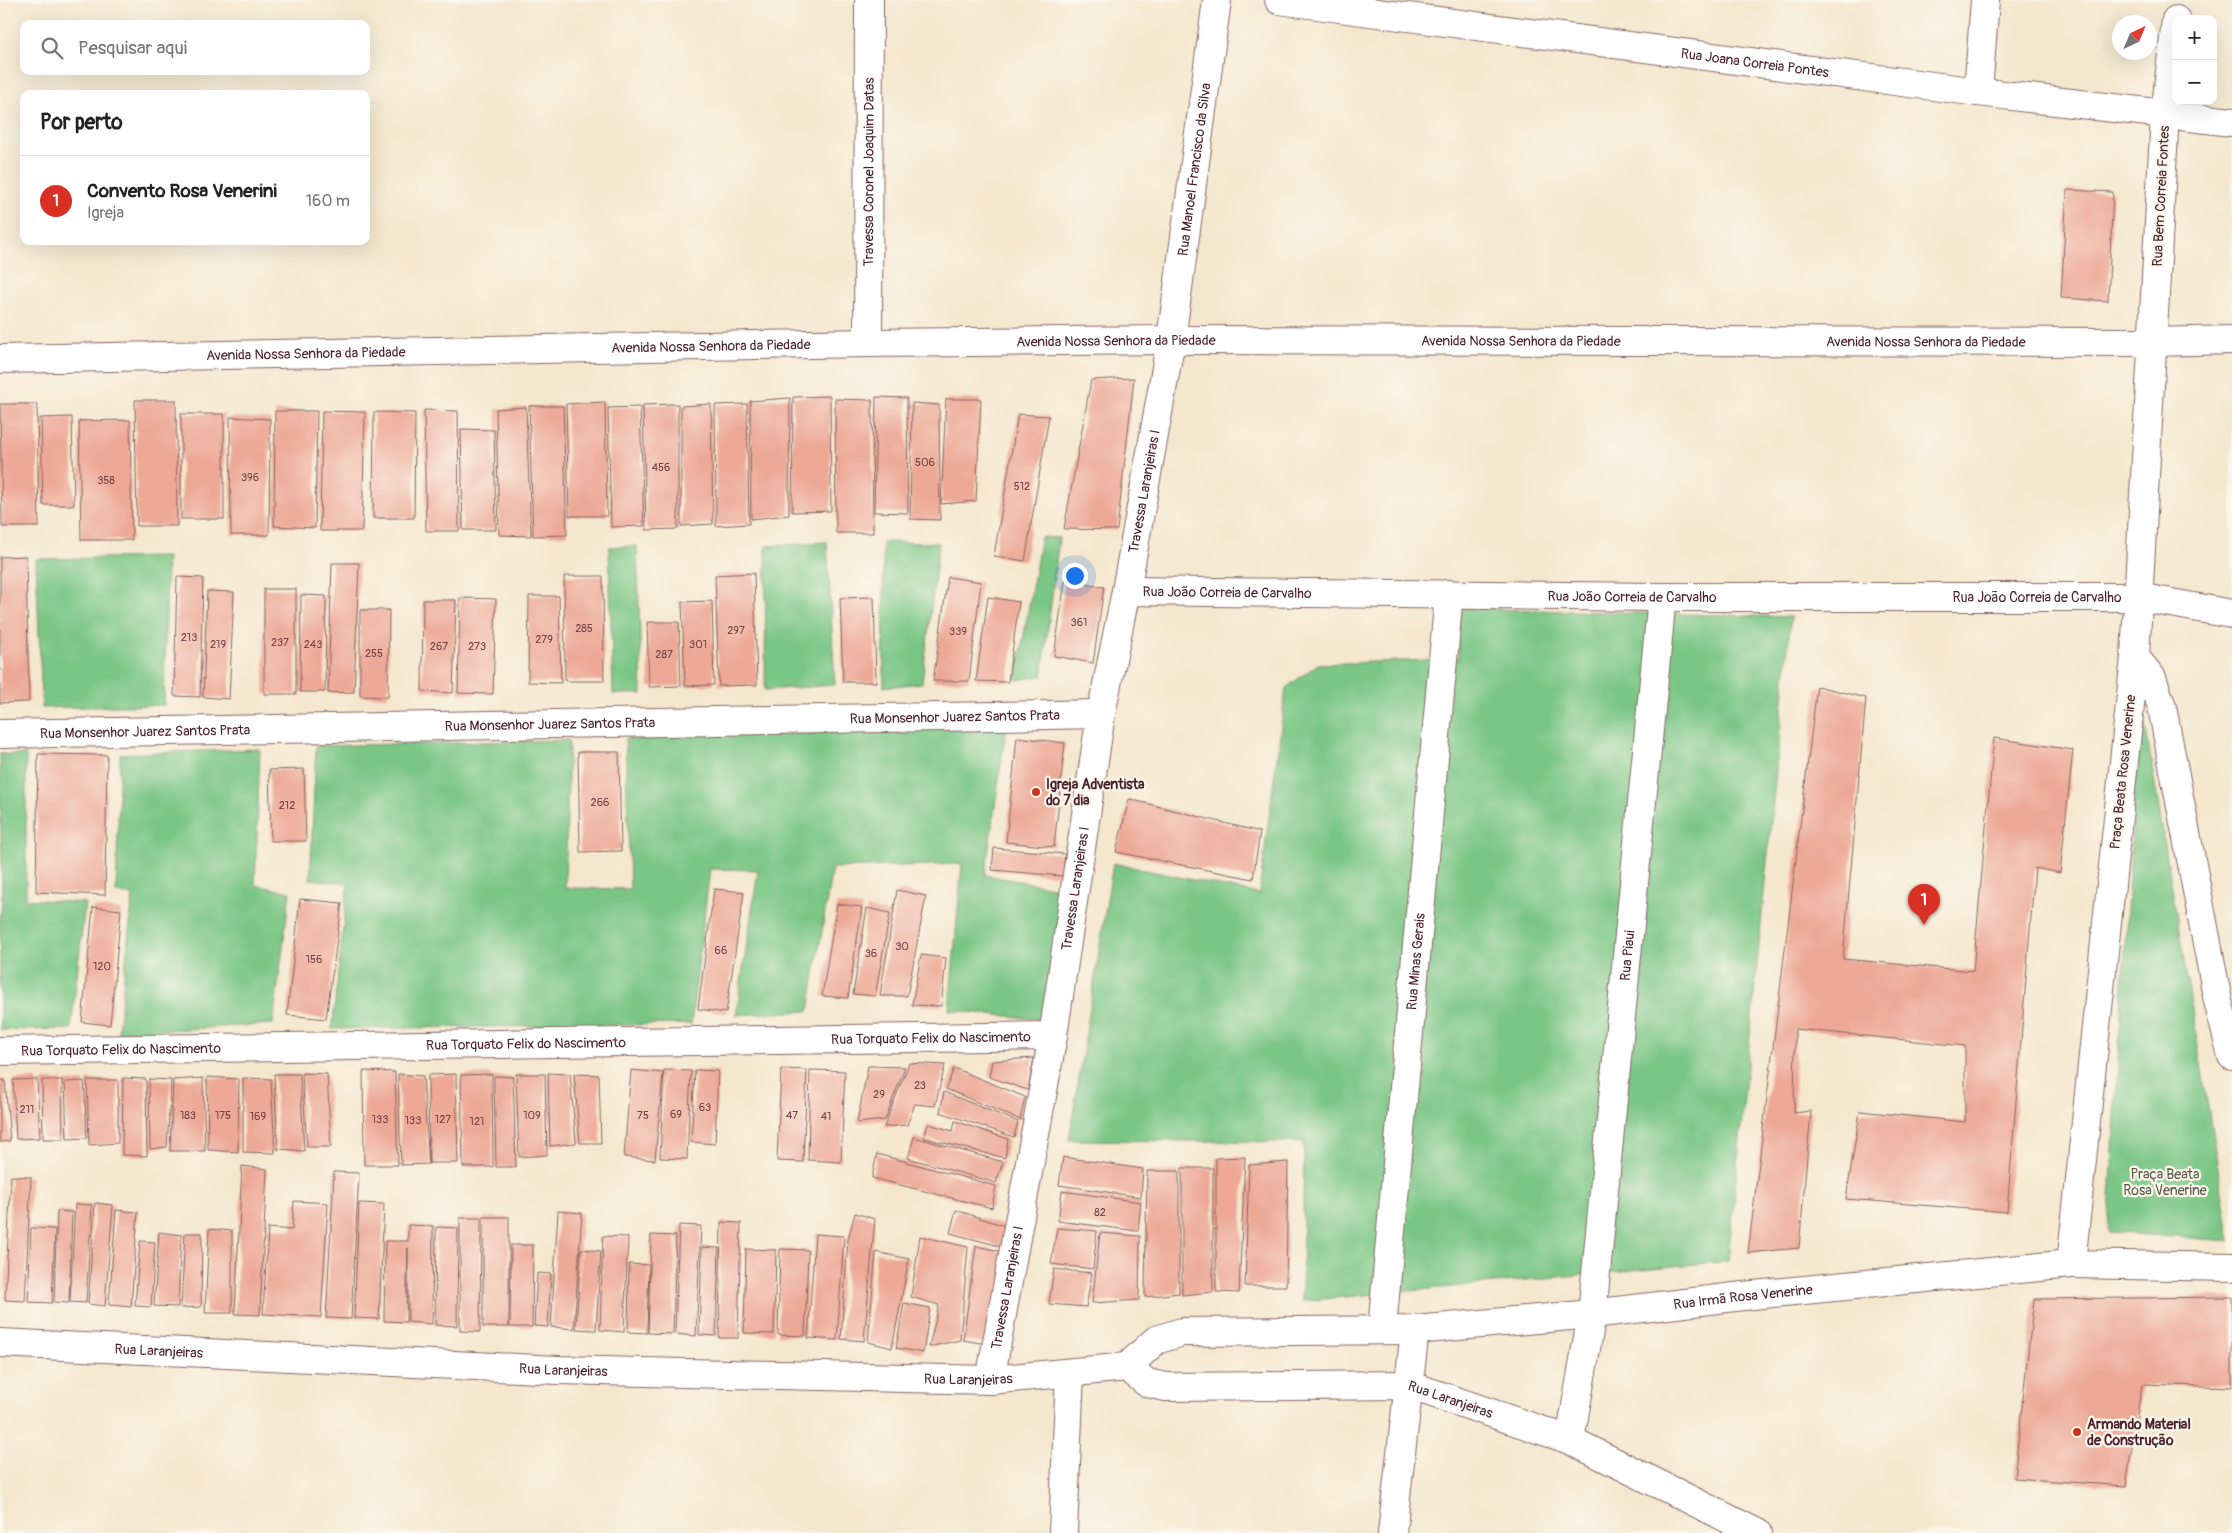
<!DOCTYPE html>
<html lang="pt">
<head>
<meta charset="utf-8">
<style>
  body { margin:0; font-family:Pangolin,sans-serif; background:#f2f2f2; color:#222 }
  .controls { position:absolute; right:15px; top:15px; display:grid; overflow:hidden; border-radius:10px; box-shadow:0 5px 20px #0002 }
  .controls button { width:45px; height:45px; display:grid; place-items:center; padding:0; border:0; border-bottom:1px solid #e0e0e0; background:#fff; color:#222; font:25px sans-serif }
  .compass { position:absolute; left:2112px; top:15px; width:45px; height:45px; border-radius:50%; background:#fff; box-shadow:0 5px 20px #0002; rotate:44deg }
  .you { position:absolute; left:1074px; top:575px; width:18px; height:18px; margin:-12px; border:4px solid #fff; border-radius:50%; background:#1a73e8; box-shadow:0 0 0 8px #1a73e833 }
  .badge { display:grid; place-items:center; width:32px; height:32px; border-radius:50%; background:#d93025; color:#fff; font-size:16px; font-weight:700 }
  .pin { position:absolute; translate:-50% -41px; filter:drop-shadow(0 1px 2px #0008) }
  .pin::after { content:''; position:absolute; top:26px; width:18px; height:15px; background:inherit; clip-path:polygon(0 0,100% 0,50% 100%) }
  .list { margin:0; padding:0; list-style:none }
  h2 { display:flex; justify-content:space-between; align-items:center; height:65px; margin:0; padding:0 20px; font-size:21px }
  h2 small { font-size:16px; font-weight:400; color:#767676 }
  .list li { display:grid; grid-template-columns:32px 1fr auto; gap:15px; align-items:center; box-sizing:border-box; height:90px; padding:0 20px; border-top:1px solid #e0e0e0 }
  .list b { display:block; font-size:19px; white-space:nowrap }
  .list p { margin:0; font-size:16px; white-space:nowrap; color:#767676 }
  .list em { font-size:16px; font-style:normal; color:#767676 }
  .icon { flex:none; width:28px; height:28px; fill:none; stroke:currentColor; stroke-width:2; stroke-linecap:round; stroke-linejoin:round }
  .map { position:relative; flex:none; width:2232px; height:1533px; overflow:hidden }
  .search { position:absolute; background:#fff; box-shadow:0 5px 20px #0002; left:20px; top:20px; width:350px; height:55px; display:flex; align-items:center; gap:12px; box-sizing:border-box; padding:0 18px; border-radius:10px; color:#767676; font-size:19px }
  .panel { position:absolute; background:#fff; box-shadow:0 5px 20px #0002; left:20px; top:90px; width:350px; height:155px; border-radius:10px }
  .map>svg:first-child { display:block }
  .green { fill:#7ac685; stroke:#627258 }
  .building { fill:#eda896 }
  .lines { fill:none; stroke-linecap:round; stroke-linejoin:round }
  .minor-casing { stroke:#866564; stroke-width:30 }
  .major-casing { stroke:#866564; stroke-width:30 }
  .minor { stroke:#fff; stroke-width:28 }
  .major { stroke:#fff; stroke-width:28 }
  .poi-dot { fill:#c8321e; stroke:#fbf7ec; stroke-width:2 }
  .labels { text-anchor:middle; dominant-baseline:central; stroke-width:4.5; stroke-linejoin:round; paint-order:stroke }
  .number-label { font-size:11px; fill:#734146 }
  .street-label { font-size:14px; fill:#4a1f2b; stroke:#fbf7ec }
  .poi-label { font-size:14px; font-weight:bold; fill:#4a1f2b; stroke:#fbf7ec; text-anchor:start }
  .park-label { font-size:14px; fill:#5b594a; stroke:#fbf7ec }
</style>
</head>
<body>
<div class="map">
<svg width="2232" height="1533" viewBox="0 0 2232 1533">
  <rect width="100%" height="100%" fill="#fbf7ec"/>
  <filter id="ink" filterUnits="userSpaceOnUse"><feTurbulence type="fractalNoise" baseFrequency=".02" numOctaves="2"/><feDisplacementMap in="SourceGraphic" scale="10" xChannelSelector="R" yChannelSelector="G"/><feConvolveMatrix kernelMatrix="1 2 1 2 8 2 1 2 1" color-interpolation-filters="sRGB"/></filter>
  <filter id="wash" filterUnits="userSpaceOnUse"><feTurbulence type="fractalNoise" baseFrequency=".0096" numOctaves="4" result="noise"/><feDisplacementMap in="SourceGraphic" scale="20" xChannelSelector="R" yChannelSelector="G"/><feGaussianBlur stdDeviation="1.12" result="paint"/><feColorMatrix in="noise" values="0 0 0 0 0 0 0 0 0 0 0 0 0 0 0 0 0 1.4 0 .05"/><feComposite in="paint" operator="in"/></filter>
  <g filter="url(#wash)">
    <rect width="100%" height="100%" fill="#f4e7ce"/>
    <g class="green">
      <polygon points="1041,537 1059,538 1042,676 1016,680"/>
      <polygon points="827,542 835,685 765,690 766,546"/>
      <polygon points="883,542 939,543 922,683 884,687"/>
      <polygon points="637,546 642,694 613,694 609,547"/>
      <polygon points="167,557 164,705 42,708 36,559"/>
      <polygon points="1459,608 1791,617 1728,1261 1302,1301 1304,1142 1069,1140 1113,863 1259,894 1286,688 1318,664 1458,659"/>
      <polygon points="2140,693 2230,1241 2108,1232"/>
      <polygon points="1007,722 985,875 1063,889 1046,1020 949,1010 962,864 832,868 809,1011 736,1015 758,870 710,869 691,1024 332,1029 348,883 310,879 316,746 569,740 565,888 630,889 625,739"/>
      <polygon points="260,749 255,885 290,892 273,1024 118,1033 133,895 116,893 120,754"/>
      <polygon points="0,754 26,755 26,899 85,903 71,1029 0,1030 0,919 2,902"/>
    </g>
    <g id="blocks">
      <g class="building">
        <polygon points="2067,190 2113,192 2108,301 2061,298"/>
        <polygon points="1134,378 1117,530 1064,529 1091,380"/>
        <polygon points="830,396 831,511 792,512 793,397"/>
        <polygon points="876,397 907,398 908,513 874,512"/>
        <polygon points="790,398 789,515 751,519 750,401"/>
        <polygon points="835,399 872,400 873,533 836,533"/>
        <polygon points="946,399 981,399 976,501 941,504"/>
        <polygon points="135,400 176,400 177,526 137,526"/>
        <polygon points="605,402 607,516 569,516 566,404"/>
        <polygon points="912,403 939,405 940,520 910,519"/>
        <polygon points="0,404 37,404 39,527 2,527"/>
        <polygon points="678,404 678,529 646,530 643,405"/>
        <polygon points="711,404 713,524 681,526 681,406"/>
        <polygon points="747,404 749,524 716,526 715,405"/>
        <polygon points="529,406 563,406 567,535 533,536"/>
        <polygon points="526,407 531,536 499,535 496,409"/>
        <polygon points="640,407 644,526 611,527 608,408"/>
        <polygon points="424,410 458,411 459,531 426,531"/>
        <polygon points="275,411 317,411 315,528 274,526"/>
        <polygon points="322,411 365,412 362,531 320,531"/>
        <polygon points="374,412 415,413 414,518 373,518"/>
        <rect x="181" y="414" width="43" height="105"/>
        <polygon points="1018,414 1049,416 1025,561 994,556"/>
        <polygon points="72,417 74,505 43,505 41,418"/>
        <polygon points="230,417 270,419 269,535 231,535"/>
        <polygon points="130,420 132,540 81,540 79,421"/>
        <polygon points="461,429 494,430 496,530 463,530"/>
        <polygon points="26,556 29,702 0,703 0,557"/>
        <polygon points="332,563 359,563 354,692 328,693"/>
        <polygon points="754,573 757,685 719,686 715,575"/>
        <polygon points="564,576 603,576 604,681 565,681"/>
        <polygon points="177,577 203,578 200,697 174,696"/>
        <polygon points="948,577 981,582 969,681 933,681"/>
        <polygon points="1065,581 1104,587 1093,663 1054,656"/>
        <rect x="264" y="589" width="32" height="105"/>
        <polygon points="207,591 234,592 229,699 203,697"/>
        <polygon points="301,595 326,596 325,692 300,692"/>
        <polygon points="529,596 559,596 561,683 528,682"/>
        <polygon points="874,597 876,682 843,682 840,598"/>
        <polygon points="988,597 1019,602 1008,682 976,681"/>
        <polygon points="460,598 496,599 493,694 458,693"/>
        <polygon points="423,600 456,600 453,693 422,691"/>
        <polygon points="712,601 714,685 685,686 682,602"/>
        <polygon points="360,610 389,610 388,697 360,696"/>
        <polygon points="647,622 679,622 681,686 649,687"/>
        <polygon points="1817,686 1866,698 1843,959 1973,971 1994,738 2073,750 2060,873 2035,868 2007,1212 1846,1199 1860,1111 1965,1122 1965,1046 1795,1029 1794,1113 1811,1111 1799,1248 1748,1253"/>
        <polygon points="1017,737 1065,743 1054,847 1006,842"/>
        <polygon points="578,752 619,752 621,851 580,852"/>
        <polygon points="38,754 107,755 105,895 36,892"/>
        <polygon points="304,769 306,841 271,841 269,770"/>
        <polygon points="1129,799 1260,832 1253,879 1116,852"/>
        <polygon points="994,848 1065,854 1063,876 992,870"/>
        <polygon points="714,889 744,892 726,1013 698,1009"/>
        <polygon points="897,890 926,896 907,996 880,996"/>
        <polygon points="300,899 342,903 326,1019 287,1015"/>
        <polygon points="837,904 862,907 848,998 822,996"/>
        <polygon points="93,907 121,910 110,1025 82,1022"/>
        <polygon points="867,908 890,913 875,996 853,994"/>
        <polygon points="921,955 946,958 941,1006 912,1005"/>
        <polygon points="1034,1058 1028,1090 989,1077 992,1061"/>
        <polygon points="909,1063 945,1065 935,1106 915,1104 907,1125 884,1127"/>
        <polygon points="868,1066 905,1067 885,1120 857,1123"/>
        <polygon points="954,1068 1025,1097 1020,1120 946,1089"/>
        <polygon points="781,1069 807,1070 803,1162 777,1161"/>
        <polygon points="631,1070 663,1073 655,1160 624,1157"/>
        <polygon points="664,1070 691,1071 687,1159 660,1158"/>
        <polygon points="695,1070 718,1071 715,1144 691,1142"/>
        <polygon points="810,1070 845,1071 841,1162 808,1160"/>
        <polygon points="363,1071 395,1072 398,1165 364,1165"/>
        <polygon points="302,1073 327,1074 331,1147 307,1147"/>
        <polygon points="548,1073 570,1074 576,1143 550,1146"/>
        <polygon points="274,1074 300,1074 304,1151 278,1149"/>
        <polygon points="398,1074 423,1076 429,1164 401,1165"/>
        <polygon points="456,1074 458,1163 429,1163 428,1075"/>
        <polygon points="492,1074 493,1167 463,1167 461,1075"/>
        <polygon points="516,1074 545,1074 547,1155 519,1157"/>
        <polygon points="574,1074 599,1075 601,1143 580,1143"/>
        <polygon points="494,1076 513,1077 516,1167 496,1167"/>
        <polygon points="207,1077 239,1079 238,1152 208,1150"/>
        <polygon points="123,1078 146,1079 147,1156 122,1155"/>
        <polygon points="203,1078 205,1151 170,1151 173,1080"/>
        <polygon points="243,1078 271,1079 275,1153 243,1152"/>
        <polygon points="37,1079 40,1138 16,1139 13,1080"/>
        <polygon points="149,1079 171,1080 167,1147 150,1149"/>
        <polygon points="0,1080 5,1080 10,1141 0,1142"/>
        <polygon points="42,1080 62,1080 63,1139 43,1139"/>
        <polygon points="87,1080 118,1080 118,1143 89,1145"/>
        <polygon points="84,1081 87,1138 67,1139 65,1082"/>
        <polygon points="944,1092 1018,1122 1014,1137 940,1112"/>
        <polygon points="955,1121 1008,1139 1005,1158 924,1138 928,1124 953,1131"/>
        <polygon points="914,1137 1003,1162 996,1183 908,1158"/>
        <polygon points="877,1154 996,1186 992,1208 872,1178"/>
        <polygon points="1063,1157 1143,1169 1141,1197 1059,1185"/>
        <polygon points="1245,1157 1239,1293 1216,1292 1216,1158"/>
        <polygon points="1288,1162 1286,1286 1245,1286 1249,1165"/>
        <polygon points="242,1166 267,1169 260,1315 235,1314"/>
        <polygon points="1182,1168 1213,1168 1213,1292 1182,1295"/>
        <polygon points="1147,1171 1179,1171 1179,1293 1145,1297"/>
        <polygon points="334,1172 359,1173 351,1319 326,1318"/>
        <polygon points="11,1176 31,1177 25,1301 5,1300"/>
        <polygon points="1062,1191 1141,1202 1138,1231 1058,1221"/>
        <polygon points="294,1201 328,1203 321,1317 263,1314 268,1228 292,1230"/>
        <polygon points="95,1203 113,1205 105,1306 88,1304"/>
        <polygon points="359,1203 384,1204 379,1319 354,1318"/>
        <polygon points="75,1204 92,1205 86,1303 70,1302"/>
        <polygon points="116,1210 138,1212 131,1307 109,1305"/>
        <polygon points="956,1210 1008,1227 1007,1248 950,1233"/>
        <polygon points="57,1211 72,1212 69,1303 54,1302"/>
        <polygon points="558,1211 582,1213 574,1329 551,1327"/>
        <polygon points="855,1213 875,1219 864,1341 841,1339 848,1239"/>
        <rect x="483" y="1217" width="26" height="110"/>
        <polygon points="460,1218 481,1218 480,1332 460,1331"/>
        <polygon points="721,1222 741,1223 738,1338 719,1338"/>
        <polygon points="408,1225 433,1226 432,1324 408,1322 408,1248 406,1322 384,1321 385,1241 408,1241"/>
        <polygon points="679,1225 701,1226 696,1336 675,1334"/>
        <polygon points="436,1227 458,1228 457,1326 435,1325"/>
        <polygon points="31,1228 55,1229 52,1303 28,1302"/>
        <polygon points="1057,1228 1097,1231 1093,1269 1051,1264"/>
        <polygon points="209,1229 232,1231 232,1313 205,1313"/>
        <polygon points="159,1232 181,1235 178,1307 154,1306"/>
        <polygon points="185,1233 202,1233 201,1307 181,1308"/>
        <polygon points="1100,1233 1140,1236 1139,1300 1092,1303"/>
        <polygon points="815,1234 844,1236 837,1340 808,1338"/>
        <polygon points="651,1235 676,1236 673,1334 648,1333"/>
        <polygon points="603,1236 628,1237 624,1332 600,1330"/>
        <polygon points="920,1236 968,1247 960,1340 929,1347 939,1305 911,1297"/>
        <polygon points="140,1241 155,1242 151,1307 135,1306"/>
        <polygon points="511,1245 533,1245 532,1327 510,1327"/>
        <polygon points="976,1246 1009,1253 992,1345 963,1340"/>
        <polygon points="702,1247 719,1248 716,1336 699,1335"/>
        <polygon points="581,1249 601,1251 596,1330 576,1329"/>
        <polygon points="746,1249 776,1250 774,1334 744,1333"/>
        <polygon points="780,1249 808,1250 805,1336 778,1335"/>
        <polygon points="876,1252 909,1259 892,1348 868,1342"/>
        <polygon points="629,1264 649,1265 647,1333 628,1332"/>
        <polygon points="1054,1269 1092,1273 1086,1307 1049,1304"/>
        <polygon points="537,1273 551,1274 548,1327 534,1326"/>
        <polygon points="2232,1297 2232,1387 2142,1384 2126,1486 2014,1478 2034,1299"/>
        <polygon points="904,1303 930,1308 923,1353 896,1348"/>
      </g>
    </g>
  </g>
  <g filter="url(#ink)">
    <use href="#blocks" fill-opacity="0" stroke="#866564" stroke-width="1"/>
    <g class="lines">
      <defs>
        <g id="minor">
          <path id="s1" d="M1279 0 1978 92 2232 122"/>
          <polyline points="2176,20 2165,114 2135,657 2071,1264 2232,1267"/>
          <polyline points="1978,92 1985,0"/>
          <path id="s2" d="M868 343 869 0"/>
          <path id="s3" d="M1126 591 1662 597H2138L2232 614"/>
          <polyline points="2135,657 2152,678 2162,707 2218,1001 2232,1056"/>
          <path id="s4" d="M0 734 1101 714"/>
          <path id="s5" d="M0 1051 1053 1036"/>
          <path id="s6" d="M1382 1329 1449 594"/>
          <path id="s7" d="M0 1343 559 1370 990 1380 1127 1367 1156 1340 1182 1332 1415 1330 1592 1314 1743 1296 2071 1264"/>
          <path id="s8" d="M1127 1367 1147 1383 1166 1387 1409 1385 1570 1440 1757 1533"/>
          <path id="s9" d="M990 1380 1053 1036 1101 714 1126 591 1171 340 1217 0"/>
          <path id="s10" d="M1570 1440 1592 1314 1662 597"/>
          <polyline points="1063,1533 1070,1373"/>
          <polyline points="1392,1533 1415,1330"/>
        </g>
        <g id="major">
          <path id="s11" d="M0 359 868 343 1171 340 2153 342 2232 340"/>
        </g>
      </defs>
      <use href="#minor" class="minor-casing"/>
      <use href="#major" class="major-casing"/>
      <use href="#minor" class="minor"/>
      <use href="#major" class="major"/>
    </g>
  </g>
  <g class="poi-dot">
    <circle cx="1036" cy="792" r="5"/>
    <circle cx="2077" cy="1432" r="5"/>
  </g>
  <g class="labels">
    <g class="number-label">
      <text x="925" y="462">506</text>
      <text x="661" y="467">456</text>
      <text x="250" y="477">396</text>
      <text x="106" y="480">358</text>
      <text x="1022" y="486">512</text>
      <text x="1079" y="622">361</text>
      <text x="584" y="628">285</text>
      <text x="736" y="630">297</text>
      <text x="958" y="631">339</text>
      <text x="189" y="637">213</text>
      <text x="544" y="639">279</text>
      <text x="280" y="642">237</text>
      <text x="218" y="644">219</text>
      <text x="313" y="644">243</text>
      <text x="698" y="644">301</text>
      <text x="439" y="646">267</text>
      <text x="477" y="646">273</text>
      <text x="374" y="653">255</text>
      <text x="664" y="654">287</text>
      <text x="600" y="802">266</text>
      <text x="287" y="805">212</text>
      <text x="902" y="946">30</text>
      <text x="721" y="950">66</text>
      <text x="871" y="953">36</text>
      <text x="314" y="959">156</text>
      <text x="102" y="966">120</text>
      <text x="920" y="1085">23</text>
      <text x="879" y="1094">29</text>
      <text x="705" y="1107">63</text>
      <text x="27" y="1109">211</text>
      <text x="676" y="1114">69</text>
      <text x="188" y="1115">183</text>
      <text x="223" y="1115">175</text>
      <text x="532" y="1115">109</text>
      <text x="643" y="1115">75</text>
      <text x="792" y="1115">47</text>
      <text x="258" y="1116">169</text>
      <text x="826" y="1116">41</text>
      <text x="380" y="1119">133</text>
      <text x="443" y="1119">127</text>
      <text x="413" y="1120">133</text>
      <text x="477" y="1121">121</text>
      <text x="1100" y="1212">82</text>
    </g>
    <g class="street-label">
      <text stroke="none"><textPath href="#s1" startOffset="480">Rua Joana Correia Pontes</textPath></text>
      <text stroke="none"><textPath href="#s9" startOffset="1228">Rua Manoel Francisco da Silva</textPath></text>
      <text stroke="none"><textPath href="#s2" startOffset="171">Travessa Coronel Joaquim Datas</textPath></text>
      <text transform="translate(2161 196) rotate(-87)">Rua Bem Correia Fontes</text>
      <text stroke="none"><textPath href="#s11" startOffset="1116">Avenida Nossa Senhora da Piedade</textPath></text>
      <text stroke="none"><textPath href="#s11" startOffset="1521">Avenida Nossa Senhora da Piedade</textPath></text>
      <text stroke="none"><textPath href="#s11" startOffset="1926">Avenida Nossa Senhora da Piedade</textPath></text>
      <text stroke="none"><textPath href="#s11" startOffset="711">Avenida Nossa Senhora da Piedade</textPath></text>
      <text stroke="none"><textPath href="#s11" startOffset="306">Avenida Nossa Senhora da Piedade</textPath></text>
      <text stroke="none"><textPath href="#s9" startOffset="902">Travessa Laranjeiras I</textPath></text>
      <text stroke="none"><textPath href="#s3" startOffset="101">Rua João Correia de Carvalho</textPath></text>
      <text stroke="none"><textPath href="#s3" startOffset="506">Rua João Correia de Carvalho</textPath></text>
      <text stroke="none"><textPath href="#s3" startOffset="911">Rua João Correia de Carvalho</textPath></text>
      <text stroke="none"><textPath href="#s4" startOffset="955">Rua Monsenhor Juarez Santos Prata</textPath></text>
      <text stroke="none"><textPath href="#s4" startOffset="550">Rua Monsenhor Juarez Santos Prata</textPath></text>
      <text stroke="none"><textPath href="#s4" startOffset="145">Rua Monsenhor Juarez Santos Prata</textPath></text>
      <text transform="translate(2123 772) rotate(-84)">Praça Beata Rosa Venerine</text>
      <text stroke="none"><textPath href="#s9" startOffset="499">Travessa Laranjeiras I</textPath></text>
      <text stroke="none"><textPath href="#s10" startOffset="488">Rua Piaui</textPath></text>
      <text stroke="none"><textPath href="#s6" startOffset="369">Rua Minas Gerais</textPath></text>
      <text stroke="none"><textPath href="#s5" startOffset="931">Rua Torquato Felix do Nascimento</textPath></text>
      <text stroke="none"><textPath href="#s5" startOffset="526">Rua Torquato Felix do Nascimento</textPath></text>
      <text stroke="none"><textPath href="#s5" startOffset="121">Rua Torquato Felix do Nascimento</textPath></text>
      <text stroke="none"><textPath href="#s9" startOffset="94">Travessa Laranjeiras I</textPath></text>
      <text stroke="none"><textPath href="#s7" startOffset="1758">Rua Irmã Rosa Venerine</textPath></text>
      <text stroke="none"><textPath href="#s7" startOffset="159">Rua Laranjeiras</textPath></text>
      <text stroke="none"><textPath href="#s7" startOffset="564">Rua Laranjeiras</textPath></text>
      <text stroke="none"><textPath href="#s7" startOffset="969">Rua Laranjeiras</textPath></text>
      <text stroke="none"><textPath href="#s8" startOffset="332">Rua Laranjeiras</textPath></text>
    </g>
    <g class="poi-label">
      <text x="1046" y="784">Igreja Adventista<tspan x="1046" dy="16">do 7 dia</tspan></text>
      <text x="2087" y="1424">Armando Material<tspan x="2087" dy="16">de Construção</tspan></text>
    </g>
    <g class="park-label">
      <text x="2165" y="1174">Praça Beata<tspan x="2165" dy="16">Rosa Venerine</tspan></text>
    </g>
  </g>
</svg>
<div class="controls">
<button>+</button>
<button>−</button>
</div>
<svg class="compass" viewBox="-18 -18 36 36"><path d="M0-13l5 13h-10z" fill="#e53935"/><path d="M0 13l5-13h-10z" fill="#767676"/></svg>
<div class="you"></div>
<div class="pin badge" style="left:1924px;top:925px">1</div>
<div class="search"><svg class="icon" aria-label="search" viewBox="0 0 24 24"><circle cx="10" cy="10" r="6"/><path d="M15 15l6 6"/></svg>Pesquisar aqui</div>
<section class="panel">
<h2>Por perto<small></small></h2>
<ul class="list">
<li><span class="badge">1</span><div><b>Convento Rosa Venerini</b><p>Igreja</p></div><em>160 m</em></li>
</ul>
</section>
</div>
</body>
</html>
